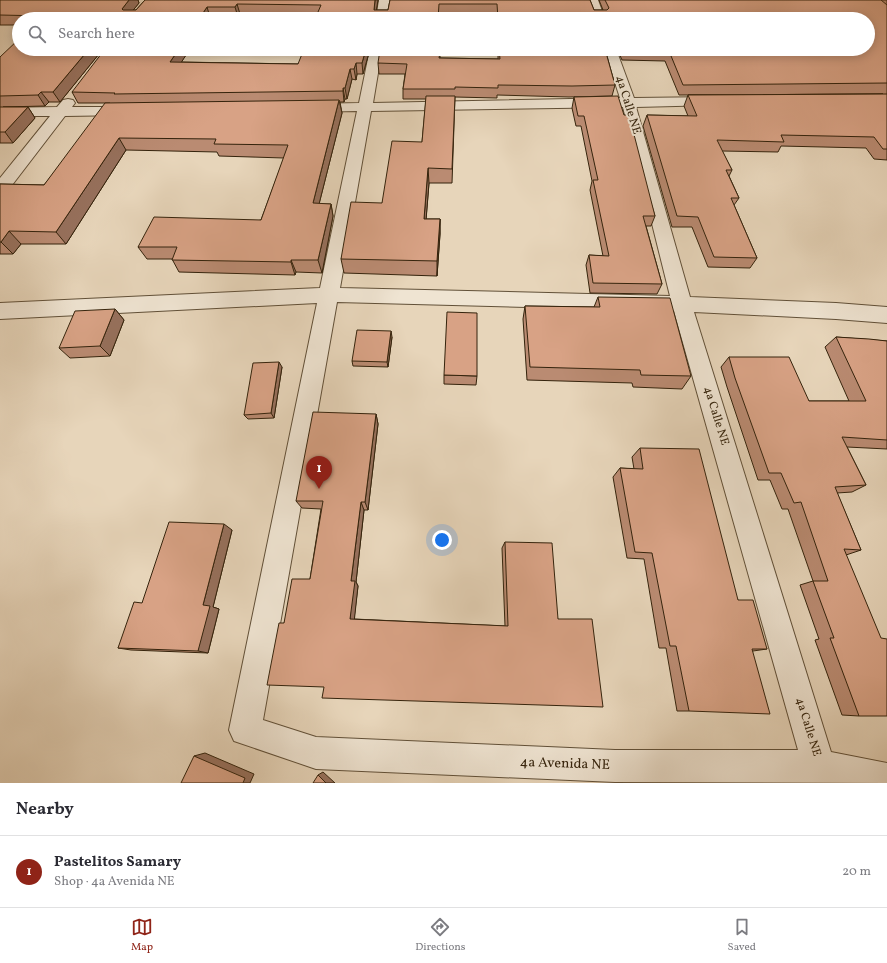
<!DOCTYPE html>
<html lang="en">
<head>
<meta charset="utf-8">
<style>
  body { margin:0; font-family:Vollkorn,serif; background:#f7f7f7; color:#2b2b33 }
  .you { position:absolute; left:442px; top:540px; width:14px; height:14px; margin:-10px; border:3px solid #fff; border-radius:50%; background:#1a73e8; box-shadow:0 0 0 6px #1a73e833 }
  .badge { display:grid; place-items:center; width:26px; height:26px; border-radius:50%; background:#8f2418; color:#fff; font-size:13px; font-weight:700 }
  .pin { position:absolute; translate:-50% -33px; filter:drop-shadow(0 1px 2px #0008) }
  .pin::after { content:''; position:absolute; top:21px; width:14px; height:12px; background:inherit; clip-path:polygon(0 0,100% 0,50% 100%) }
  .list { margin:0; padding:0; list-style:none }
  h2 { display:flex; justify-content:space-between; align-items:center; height:52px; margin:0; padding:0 16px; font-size:17px }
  h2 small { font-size:13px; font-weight:400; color:#7c7c81 }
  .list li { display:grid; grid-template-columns:26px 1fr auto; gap:12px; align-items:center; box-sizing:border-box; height:72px; padding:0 16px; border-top:1px solid #e1e1e2 }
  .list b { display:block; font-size:15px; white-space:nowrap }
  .list p { margin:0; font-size:13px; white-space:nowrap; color:#7c7c81 }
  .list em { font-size:13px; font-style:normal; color:#7c7c81 }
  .icon { flex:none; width:22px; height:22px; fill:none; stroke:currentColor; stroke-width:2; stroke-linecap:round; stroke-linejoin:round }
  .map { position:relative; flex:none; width:887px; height:783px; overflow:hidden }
  .search { position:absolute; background:#fff; box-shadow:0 2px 10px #0003; left:12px; right:12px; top:12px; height:44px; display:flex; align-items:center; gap:10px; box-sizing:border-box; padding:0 14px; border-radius:22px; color:#7c7c81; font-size:15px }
  .sheet { height:124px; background:#fff }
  nav { display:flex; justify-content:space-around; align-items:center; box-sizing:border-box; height:56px; border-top:1px solid #e1e1e2; background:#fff; font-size:11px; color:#7c7c81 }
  nav a { display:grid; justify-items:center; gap:2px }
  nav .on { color:#8f2418 }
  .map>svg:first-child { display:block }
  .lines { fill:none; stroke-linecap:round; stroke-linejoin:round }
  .street-casing { stroke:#615038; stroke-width:2 }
  .street { fill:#efe4d2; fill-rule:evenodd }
  .wall { fill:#ba8b72; stroke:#34230c }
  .shaded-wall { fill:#97715d; stroke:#34230c }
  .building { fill:#d8a285; stroke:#34230c }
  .labels { text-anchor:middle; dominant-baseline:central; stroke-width:4; stroke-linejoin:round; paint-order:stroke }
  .street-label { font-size:12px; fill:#34230c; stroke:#efe4d2 }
  .near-street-label { font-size:14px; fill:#34230c; stroke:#efe4d2 }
</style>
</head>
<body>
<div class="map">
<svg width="887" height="783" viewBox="0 0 887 783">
  <rect width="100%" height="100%" fill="#e7d5ba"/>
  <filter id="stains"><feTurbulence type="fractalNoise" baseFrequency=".005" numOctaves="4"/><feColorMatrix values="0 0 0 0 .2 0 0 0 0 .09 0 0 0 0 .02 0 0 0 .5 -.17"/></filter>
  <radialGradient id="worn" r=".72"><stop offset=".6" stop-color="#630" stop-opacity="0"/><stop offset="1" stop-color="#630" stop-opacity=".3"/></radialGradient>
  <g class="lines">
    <defs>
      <g id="street">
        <polygon points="379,0 391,0 388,19 376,19"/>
        <polygon points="586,0 598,0 605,19 593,19"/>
        <path d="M370 49H382L373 103 620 98 604 49H616L634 98 716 97 721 98 723 101 721 104 716 105 636 107 690 297 836 303 887 307V323L836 319 694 312 831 752 887 763V783L615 782 316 769 234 741 229 730 317 303 0 319V303L320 288 357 111 310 112 305 111 303 108 305 105 310 104 359 103ZM623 107 670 296 340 288 371 111ZM337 302 674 311 798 750H615L316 737 263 720Z"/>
        <polygon points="68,99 73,100 75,103 72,107 128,107 133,108 135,111 133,114 128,115 65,116 6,193 0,194 0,178 50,116 0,116 0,108 57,107 63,100"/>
      </g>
    </defs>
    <use href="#street" class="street-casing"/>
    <use href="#street" class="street"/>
  </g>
  <g class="wall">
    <polygon points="0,0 138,0 139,3 133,10 136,10 145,0 378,0 376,10 388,10 390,0 590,0 594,10 603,10 599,0 887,0 887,160 874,159 866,148 781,146 778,152 722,151 732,170 729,176 739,198 734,205 757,258 750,268 708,267 692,227 672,227 643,126 647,115 688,116 684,106 688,95 883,94 679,95 665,61 622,60 617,49 868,49 868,19 496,19 496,14 439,13 317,15 240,14 238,17 210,17 209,19 19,19 19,25 0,25"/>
    <polygon points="103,49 60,102 49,102 45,106 3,107 28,107 35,118 13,143 0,143 0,57"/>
    <polygon points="190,49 181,62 298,64 370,49 363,74 357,74 356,80 352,79 347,99 345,99 344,102 340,102 342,113 319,204 331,204 333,216 322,273 296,272 295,275 179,272 172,259 147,259 138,247 261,220 284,158 219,156 217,152 126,150 66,244 21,244 13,254 0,254 0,184 44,185 110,103 78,103 72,92"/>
    <polygon points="436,49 436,53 440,53 440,58 498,59 498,49 609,49 607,56 615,85 612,96 569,97 497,95 497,98 455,97 452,183 429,183 426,219 440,219 440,234 437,276 344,273 341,259 382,203 422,142 426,99 403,99 403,89 405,74 379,74 378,63"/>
    <polygon points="574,97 624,115 655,216 651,226 646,226 662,284 657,294 590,293 586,265 589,255 603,256 590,190 592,181 581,126 576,126 572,108"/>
    <polygon points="598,297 691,376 682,389 633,387 632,383 527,380 523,319 525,306 594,307"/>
    <polygon points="115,309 124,320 110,356 70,358 59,348"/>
    <polygon points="392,337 388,367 353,366 352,361"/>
    <polygon points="836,337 887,341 887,449 847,447 866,485 852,492 837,493 861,550 846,555 859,716 842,715 815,640 819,639 800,585 813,581 788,509 782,509 770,480 758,480 727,387 721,367 729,357 809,401 849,401 825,347"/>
    <polygon points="282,367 274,418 248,419 244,415"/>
    <polygon points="444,375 477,376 476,385 444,384"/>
    <polygon points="376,414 378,424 368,510 364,510 356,582 358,586 354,619 505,626 502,548 505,542 558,619 324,687 284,623 310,579 321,509 302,508 296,501"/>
    <polygon points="640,448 738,600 767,649 753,651 689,711 677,711 666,648 659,648 644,559 627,558 613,477 620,468 634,469 632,457"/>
    <polygon points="232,530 213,607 219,609 208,653 131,650 118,648 142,603"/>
  </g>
  <g class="shaded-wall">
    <polygon points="129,0 138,0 139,3 126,19 122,9"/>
    <polygon points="375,0 378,0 375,19 374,10"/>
    <polygon points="237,4 240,14 238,17 235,7"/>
    <polygon points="207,7 210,17 209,19 199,19"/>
    <polygon points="89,49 103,49 60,102 53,92"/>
    <polygon points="179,49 190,49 175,72 170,62"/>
    <polygon points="366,49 370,49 363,74 362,63"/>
    <polygon points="356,63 357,74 356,80 354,69"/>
    <polygon points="350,69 352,79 347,99 345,88"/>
    <polygon points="343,88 345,99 344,102 343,91"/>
    <polygon points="41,92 49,102 45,106 38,95"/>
    <polygon points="339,100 342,113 316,216 313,203"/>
    <polygon points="28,107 35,118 13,143 5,132"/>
    <polygon points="119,138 126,150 66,244 56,232"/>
    <polygon points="428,168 429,183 425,233 424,219"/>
    <polygon points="331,204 333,216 322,273 318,260"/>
    <polygon points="440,219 440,234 437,276 437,261"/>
    <polygon points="9,231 21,244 13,254 1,242"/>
    <polygon points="291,260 296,272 295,275 291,262"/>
    <polygon points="115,309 124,320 110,356 100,346"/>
    <polygon points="391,331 392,337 388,367 387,362"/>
    <polygon points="279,362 282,367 274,418 271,413"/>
    <polygon points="376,414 378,424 368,510 365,502"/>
    <polygon points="361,502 364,510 356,582 358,586 354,623 350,619 351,581"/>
    <polygon points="224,524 232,530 213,607 219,609 208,653 198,651 203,605"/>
    <polygon points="205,753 254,774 250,783 243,783 194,756"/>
    <polygon points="323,772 335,783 326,783 318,775"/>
  </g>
  <g class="building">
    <polygon points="0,0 129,0 122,9 123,10 136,10 145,0 375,0 374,10 388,10 390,0 590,0 594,10 607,10 609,8 605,0 881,0 887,5 887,83 683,85 669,51 624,50 624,49 868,49 868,19 498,19 497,4 439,4 438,19 315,19 321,5 237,4 235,7 207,7 199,19 41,19 44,16 0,15"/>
    <polygon points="19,39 19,49 89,49 53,92 41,92 38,95 0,96 0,57"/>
    <polygon points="105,49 179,49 170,62 298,64 304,49 366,49 362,63 356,63 354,69 350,69 345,88 343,88 343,91 114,94 115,93 72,92"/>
    <polygon points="380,49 436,49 435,53 440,53 439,58 500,59 499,49 609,49 605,49 615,85 572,86 498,85 498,88 455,87 455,89 403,89 407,64 378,63"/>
    <polygon points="887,94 887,149 883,149 874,137 781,135 784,142 717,140 732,170 726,170 739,198 731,198 757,258 714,257 698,217 677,216 647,115 697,116 688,95"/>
    <polygon points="426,96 455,96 452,169 428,168 424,219 440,219 437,261 341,259 351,202 382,203 392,141 422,142"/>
    <polygon points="618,96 624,115 629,115 655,216 643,216 662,284 593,283 589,255 609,256 593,180 598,180 584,116 578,116 574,97"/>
    <polygon points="339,100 313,203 331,204 318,260 291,260 291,262 172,260 177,247 138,247 154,217 261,220 288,145 214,144 216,139 119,138 56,232 9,231 1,242 0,242 0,184 44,185 105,103"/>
    <polygon points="0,107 28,107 5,132 0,132"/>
    <polygon points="598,297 670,298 691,376 641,375 640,370 530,367 525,306 600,307"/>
    <polygon points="115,309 100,346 59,348 75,311"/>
    <polygon points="447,312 477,313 477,376 444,375"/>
    <polygon points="357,330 391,331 387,362 352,361"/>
    <polygon points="836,337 869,339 887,341 887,440 842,437 866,485 835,487 861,550 844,549 881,638 887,639 887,716 859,716 830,638 834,638 813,581 828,581 801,502 794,503 781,473 769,473 735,378 729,357 789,357 809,401 866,401"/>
    <polygon points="279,362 271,413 244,415 253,363"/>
    <polygon points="313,412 376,414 365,502 361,502 351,581 355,581 350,619 508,626 505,542 552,543 558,619 592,619 603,707 322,698 324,687 267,685 279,623 284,623 292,579 310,579 323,501 296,501"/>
    <polygon points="640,448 699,449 738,600 753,600 767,649 752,649 770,714 689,711 676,646 670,646 652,553 635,552 620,468 643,469"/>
    <polygon points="169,522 224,524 203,605 210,606 198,651 118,648 134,602 142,603"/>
    <polygon points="194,756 245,778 243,783 181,783"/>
    <polygon points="318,775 326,783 313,783"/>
  </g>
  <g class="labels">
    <g class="street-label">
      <text transform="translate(628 105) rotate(73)">4a Calle NE</text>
      <text transform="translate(716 416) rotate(73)">4a Calle NE</text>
      <text transform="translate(808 727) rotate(73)">4a Calle NE</text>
    </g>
    <g class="near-street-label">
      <text transform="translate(565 764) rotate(2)">4a Avenida NE</text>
    </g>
  </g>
  <rect width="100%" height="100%" filter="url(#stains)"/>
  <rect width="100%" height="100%" fill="url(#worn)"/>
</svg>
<div class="you"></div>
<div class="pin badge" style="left:319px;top:489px">1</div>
<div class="search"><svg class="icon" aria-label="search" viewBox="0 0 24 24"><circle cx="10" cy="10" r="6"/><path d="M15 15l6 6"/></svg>Search here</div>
</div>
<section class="sheet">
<h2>Nearby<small></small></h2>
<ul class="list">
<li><span class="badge">1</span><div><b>Pastelitos Samary</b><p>Shop · 4a Avenida NE</p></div><em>20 m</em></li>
</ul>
</section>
<nav>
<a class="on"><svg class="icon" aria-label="map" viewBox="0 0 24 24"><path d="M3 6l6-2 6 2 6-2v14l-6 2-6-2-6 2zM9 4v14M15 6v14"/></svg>Map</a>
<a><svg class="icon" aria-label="directions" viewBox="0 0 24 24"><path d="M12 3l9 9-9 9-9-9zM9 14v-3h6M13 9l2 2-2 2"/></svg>Directions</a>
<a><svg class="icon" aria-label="saved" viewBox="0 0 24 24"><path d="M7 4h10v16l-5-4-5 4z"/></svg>Saved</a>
</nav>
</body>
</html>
